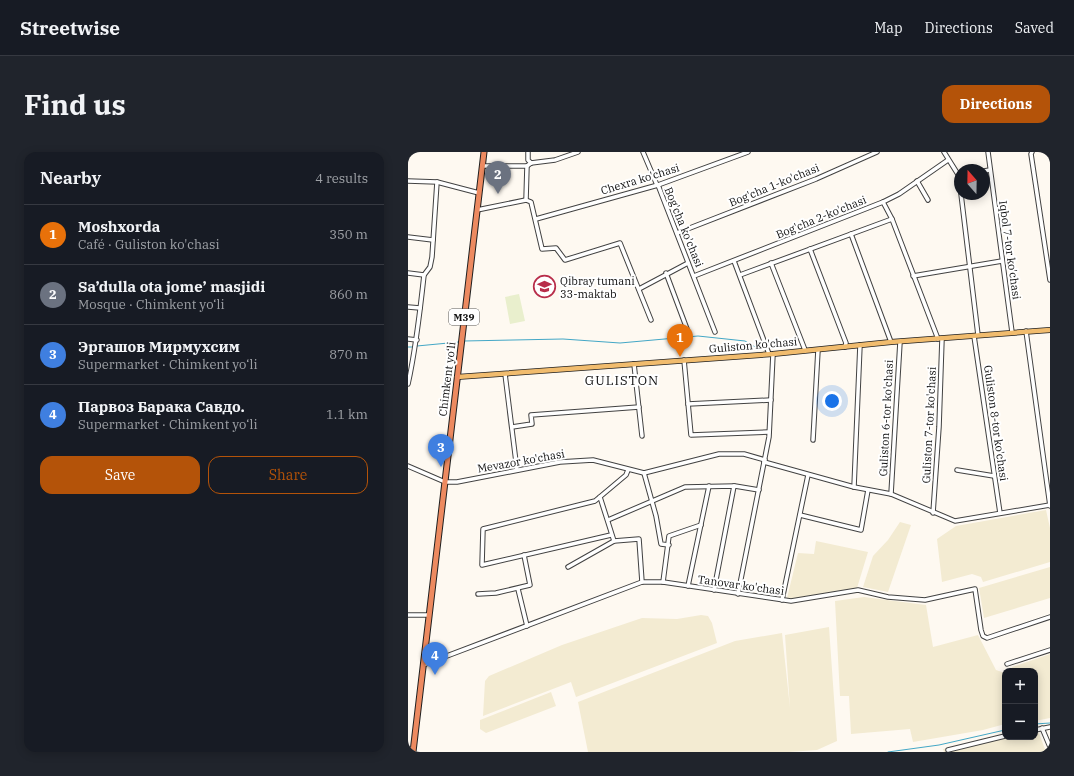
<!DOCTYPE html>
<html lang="en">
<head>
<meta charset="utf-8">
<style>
  body { margin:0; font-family:"IBM Plex Serif",serif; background:#20242c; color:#f1f3f6 }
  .controls { position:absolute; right:12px; bottom:12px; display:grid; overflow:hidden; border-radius:8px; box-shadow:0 2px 10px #0003 }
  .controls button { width:36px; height:36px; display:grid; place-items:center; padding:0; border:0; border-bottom:1px solid #363941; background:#171b24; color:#f1f3f6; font:20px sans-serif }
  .compass { position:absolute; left:546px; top:12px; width:36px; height:36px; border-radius:50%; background:#171b24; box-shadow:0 2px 10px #0003; rotate:340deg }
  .you { position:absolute; left:424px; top:249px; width:14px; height:14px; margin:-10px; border:3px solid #fff; border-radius:50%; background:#1a73e8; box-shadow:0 0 0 6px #1a73e833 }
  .badge { display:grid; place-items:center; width:26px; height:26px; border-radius:50%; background:#b45309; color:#fff; font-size:13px; font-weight:700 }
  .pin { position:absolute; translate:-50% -33px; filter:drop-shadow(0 1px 2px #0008) }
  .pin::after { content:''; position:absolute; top:21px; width:14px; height:12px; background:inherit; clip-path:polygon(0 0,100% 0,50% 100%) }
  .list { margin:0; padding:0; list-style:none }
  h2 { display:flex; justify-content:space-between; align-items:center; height:52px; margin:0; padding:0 16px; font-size:17px }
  h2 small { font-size:13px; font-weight:400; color:#9ea1a6 }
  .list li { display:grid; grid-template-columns:26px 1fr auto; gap:12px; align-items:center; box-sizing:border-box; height:60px; padding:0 16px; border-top:1px solid #363941 }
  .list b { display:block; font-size:15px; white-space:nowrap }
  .list p { margin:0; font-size:13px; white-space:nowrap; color:#9ea1a6 }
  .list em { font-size:13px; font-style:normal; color:#9ea1a6 }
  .actions { display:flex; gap:8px; padding:12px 16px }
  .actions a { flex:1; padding:9px 0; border:1px solid #b45309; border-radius:12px; text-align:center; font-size:14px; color:#b45309 }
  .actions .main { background:#b45309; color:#fff }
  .map { position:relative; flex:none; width:642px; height:600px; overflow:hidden; border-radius:12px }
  header { display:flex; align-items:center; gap:24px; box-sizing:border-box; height:56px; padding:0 20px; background:#171b24; border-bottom:1px solid #363941 }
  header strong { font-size:19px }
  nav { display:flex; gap:22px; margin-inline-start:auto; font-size:14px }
  .intro { display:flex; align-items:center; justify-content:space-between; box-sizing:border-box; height:96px; padding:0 24px }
  h1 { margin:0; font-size:28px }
  .button { padding:10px 18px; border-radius:12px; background:#b45309; color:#fff; font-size:14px; font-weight:700 }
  main { display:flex; gap:24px; padding:0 24px }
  aside { flex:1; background:#171b24; border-radius:12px; box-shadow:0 2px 10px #0003 }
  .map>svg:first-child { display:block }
  .farmland { fill:#f3ebd2 }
  .pitch { fill:#e9efcd }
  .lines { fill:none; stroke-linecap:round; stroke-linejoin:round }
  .stream { stroke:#43a7c6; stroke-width:1 }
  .minor-casing { stroke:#424242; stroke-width:5.5 }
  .major-casing { stroke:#202020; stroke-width:6 }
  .highway-casing { stroke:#202020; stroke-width:7 }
  .minor { stroke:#fff; stroke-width:3.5 }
  .major { stroke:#f1bc6e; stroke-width:4.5 }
  .highway { stroke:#ed8a60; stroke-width:5 }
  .labels { text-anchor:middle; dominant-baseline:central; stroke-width:4; stroke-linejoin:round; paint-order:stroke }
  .shield { fill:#fff; stroke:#575757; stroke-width:1 }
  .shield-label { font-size:10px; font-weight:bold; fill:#0f0f0f }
  .street-label { font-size:11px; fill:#0f0f0f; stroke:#fff }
  .poi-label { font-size:11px; fill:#0f0f0f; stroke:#fff; text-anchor:start }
  .quarter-label { font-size:13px; letter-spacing:1px; fill:#0f0f0f; stroke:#fff }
</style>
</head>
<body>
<header>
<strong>Streetwise</strong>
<nav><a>Map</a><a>Directions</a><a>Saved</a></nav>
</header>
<div class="intro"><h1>Find us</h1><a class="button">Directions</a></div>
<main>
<aside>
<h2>Nearby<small>4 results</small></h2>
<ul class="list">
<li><span class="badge" style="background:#e8710a">1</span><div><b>Moshxorda</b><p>Café · Guliston ko'chasi</p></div><em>350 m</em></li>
<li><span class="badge" style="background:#6b7280">2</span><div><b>Sa’dulla ota jome’ masjidi</b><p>Mosque · Chimkent yo‘li</p></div><em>860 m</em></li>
<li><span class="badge" style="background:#3f7fe0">3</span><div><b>Эргашов Мирмухсим</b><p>Supermarket · Chimkent yo‘li</p></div><em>870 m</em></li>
<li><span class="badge" style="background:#3f7fe0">4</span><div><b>Парвоз Барака Савдо.</b><p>Supermarket · Chimkent yo‘li</p></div><em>1.1 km</em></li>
</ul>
<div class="actions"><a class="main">Save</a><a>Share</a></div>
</aside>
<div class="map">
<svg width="642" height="600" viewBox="0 0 642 600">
  <rect width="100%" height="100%" fill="#fef9f1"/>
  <g class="farmland">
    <polygon points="638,358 642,376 642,410 575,430 573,425 564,422 534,430 529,387 548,374"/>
    <polygon points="492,370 503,373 480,440 455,435 465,404 480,388"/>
    <polygon points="408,389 460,400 449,436 387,447 379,446 390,401 406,402"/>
    <polygon points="642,415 642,446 576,466 571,436"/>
    <polygon points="456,445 518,453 525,495 570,483 588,518 597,521 597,572 575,578 505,590 502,577 443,582 441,544 432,544 427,449"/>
    <polygon points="293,463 300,464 304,471 309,491 168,545 163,530 75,564 77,529 81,524 154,493 234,466 269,467"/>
    <polygon points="421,475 429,589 409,598 381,600 180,600 170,550 327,489 374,481 382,556 377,483"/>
    <polygon points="642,502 642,566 627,569 627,519 605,519 604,515"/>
    <polygon points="143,540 148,554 78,581 72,577 72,568"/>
    <polygon points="627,581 631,581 638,600 536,600 535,597 608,585 627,585"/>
  </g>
  <polygon class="pitch" points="111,142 117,169 102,172 97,145"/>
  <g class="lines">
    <g class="stream">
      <polyline points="56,189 155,187 212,191 290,184 337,189 349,196"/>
      <polyline points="9,194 51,190"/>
      <polyline points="0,195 5,195"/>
      <polyline points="627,572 642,571"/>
      <polyline points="480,600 531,593 597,578"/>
    </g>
    <defs>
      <g id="minor">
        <polyline points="120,0 120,8 123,11"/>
        <polyline points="235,0 249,33"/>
        <polyline points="536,0 551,24 552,37"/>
        <polyline points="580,0 604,180"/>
        <polyline points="624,0 623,2 642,128"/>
        <polyline points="123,11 119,14 118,48 123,50 134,97 148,96 157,108 212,91 243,168"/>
        <polyline points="123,11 147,8 170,0"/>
        <polyline points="74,14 119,14"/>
        <polyline points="576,19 582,18"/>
        <polyline points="0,29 29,30 71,41"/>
        <polyline points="509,29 520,48"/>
        <polyline points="250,33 307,180"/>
        <polyline points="553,42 570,183"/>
        <polyline points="475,50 484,67 530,187"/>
        <polyline points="69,58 118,48"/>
        <polyline points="128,67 250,33 340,0"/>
        <polyline points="269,81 408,27 469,0"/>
        <polyline points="443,82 483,190"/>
        <polyline points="0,85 25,88"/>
        <polyline points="402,97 438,191 437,195"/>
        <polyline points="326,109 361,202"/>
        <polyline points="363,111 397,198"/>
        <polyline points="0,121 16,123"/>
        <polyline points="258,121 279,177"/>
        <polyline points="332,123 484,67"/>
        <polyline points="286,124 475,50 491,42 540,8"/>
        <polyline points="505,124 594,109"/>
        <polyline points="231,137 280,111"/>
        <polyline points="0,155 12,156"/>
        <polyline points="618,179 642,354"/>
        <polyline points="566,184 592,361"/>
        <polyline points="0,187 9,188"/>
        <polyline points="276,208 283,283 361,280"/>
        <polyline points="226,212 234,284"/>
        <polyline points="97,222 109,318"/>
        <path d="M0 232C8 196 12 160 16 123L22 115 24 105 29 30"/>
        <polyline points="280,252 363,248"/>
        <polyline points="104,275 124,272 123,263 231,255"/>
        <polyline points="405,288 410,198"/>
        <polyline points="356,310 446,335 483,342 547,369 642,353"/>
        <polyline points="0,314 37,330 49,330 152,310 185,308 236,321 311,302 336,302 357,308"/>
        <polyline points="549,318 586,324"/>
        <polyline points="236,321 248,364 253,392 261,393"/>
        <polyline points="446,335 452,193"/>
        <polyline points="483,342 492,190"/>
        <polyline points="192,345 206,389"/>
        <polyline points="525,361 531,275 534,187"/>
        <polyline points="392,363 453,378 460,338"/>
        <polyline points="200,368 277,335 327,334 351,338"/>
        <polyline points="203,383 74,413 75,377 187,349 218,323 220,318"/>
        <polyline points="160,415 206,389 231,387 234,430"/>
        <polyline points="255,430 261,384 293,373"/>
        <polyline points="280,434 301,334"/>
        <polyline points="110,437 119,474"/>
        <polyline points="306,438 326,334"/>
        <polyline points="70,442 88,441 122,433 116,403"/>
        <polyline points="330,442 361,285 365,202"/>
        <polyline points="374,448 400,323"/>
        <polyline points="0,463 21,463"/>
        <polyline points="599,512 642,498"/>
        <polyline points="15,513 234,430 255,430 383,449 450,438 480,445 517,448 567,437 573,478 575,484 579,486 642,465"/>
        <polyline points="634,576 642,595"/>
        <polyline points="627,578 642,575"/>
        <polyline points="540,598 597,584"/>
      </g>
      <polyline id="major" points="49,225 365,202 483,190 642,178"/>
      <polyline id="highway" points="5,600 76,0"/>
    </defs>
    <use href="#minor" class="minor-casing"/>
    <use href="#major" class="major-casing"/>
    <use href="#highway" class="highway-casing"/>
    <use href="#minor" class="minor"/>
    <use href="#major" class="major"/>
    <use href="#highway" class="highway"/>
  </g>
  <defs>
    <symbol id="school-ring" viewBox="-11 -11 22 22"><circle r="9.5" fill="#fff" stroke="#b82d4a" stroke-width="1.5"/><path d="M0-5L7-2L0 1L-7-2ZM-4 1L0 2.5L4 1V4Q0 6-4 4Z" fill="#b82d4a"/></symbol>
  </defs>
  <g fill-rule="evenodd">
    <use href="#school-ring" x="124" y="122" width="25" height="25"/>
  </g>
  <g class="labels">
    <rect class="shield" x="41" y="157" width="30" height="16" rx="3"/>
    <g class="shield-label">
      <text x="56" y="165">M39</text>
    </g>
    <g class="street-label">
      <text transform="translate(232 27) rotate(-17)">Chexra ko'chasi</text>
      <text transform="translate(366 33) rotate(-22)">Bog'cha 1-ko'chasi</text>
      <text transform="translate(413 65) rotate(-22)">Bog'cha 2-ko'chasi</text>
      <text transform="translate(276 75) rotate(68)">Bog'cha ko'chasi</text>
      <text transform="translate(602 98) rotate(82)">Iqbol 7-tor ko'chasi</text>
      <text transform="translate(345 193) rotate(-5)">Guliston ko'chasi</text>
      <text transform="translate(39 227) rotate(-83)">Chimkent yo‘li</text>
      <text transform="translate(478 266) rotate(-87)">Guliston 6-tor ko'chasi</text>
      <text transform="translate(588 271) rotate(82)">Guliston 8-tor ko'chasi</text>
      <text transform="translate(521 273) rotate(-87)">Guliston 7-tor ko'chasi</text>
      <text transform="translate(113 309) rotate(-10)">Mevazor ko'chasi</text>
      <text transform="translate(333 433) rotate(8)">Tanovar ko'chasi</text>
    </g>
    <g class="poi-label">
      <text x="152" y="129">Qibray tumani<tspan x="152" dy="13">33-maktab</tspan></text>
    </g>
    <g class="quarter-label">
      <text x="214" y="228">GULISTON</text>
    </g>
  </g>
</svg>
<div class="controls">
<button>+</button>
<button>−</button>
</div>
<svg class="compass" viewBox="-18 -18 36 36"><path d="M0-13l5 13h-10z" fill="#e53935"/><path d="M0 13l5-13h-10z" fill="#9ea1a6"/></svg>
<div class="you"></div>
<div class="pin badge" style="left:272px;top:205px;background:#e8710a">1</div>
<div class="pin badge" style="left:90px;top:42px;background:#6b7280">2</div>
<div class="pin badge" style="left:33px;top:315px;background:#3f7fe0">3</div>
<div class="pin badge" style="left:27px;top:523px;background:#3f7fe0">4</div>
</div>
</main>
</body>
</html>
